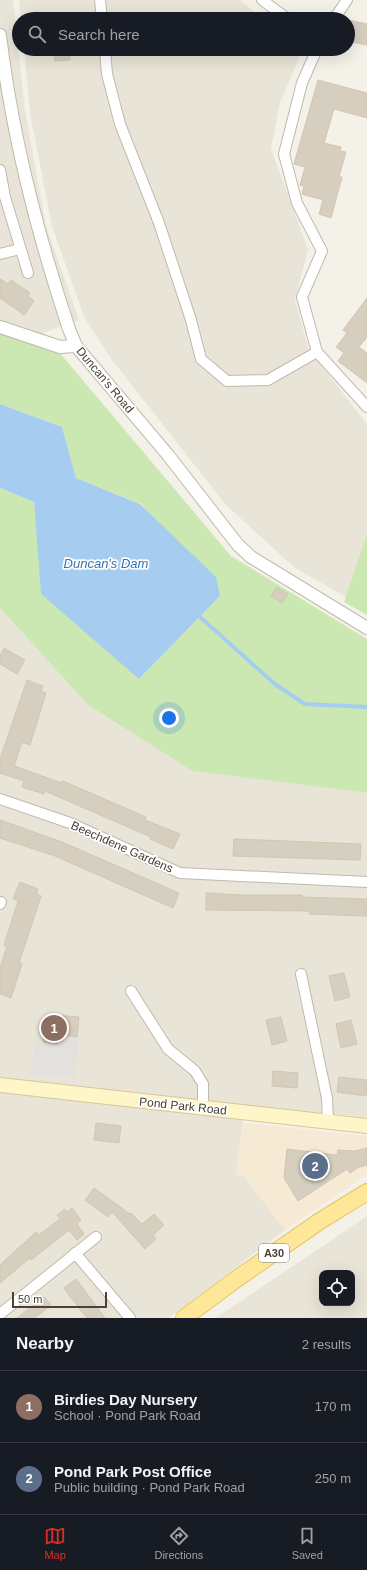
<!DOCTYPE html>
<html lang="en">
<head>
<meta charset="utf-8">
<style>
  body { margin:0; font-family:Arial,sans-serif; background:#20242c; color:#f1f3f6 }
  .controls { position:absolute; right:12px; bottom:12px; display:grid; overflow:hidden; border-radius:8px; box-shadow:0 4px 16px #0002 }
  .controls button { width:36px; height:36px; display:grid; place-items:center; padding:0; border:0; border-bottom:1px solid #363941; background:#171b24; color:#f1f3f6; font:20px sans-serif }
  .scale { position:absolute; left:12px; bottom:10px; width:95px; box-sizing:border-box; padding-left:4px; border:2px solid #484237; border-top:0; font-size:11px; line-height:14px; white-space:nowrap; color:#484237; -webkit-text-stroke:3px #fff; paint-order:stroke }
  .you { position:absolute; left:169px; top:718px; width:14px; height:14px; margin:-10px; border:3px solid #fff; border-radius:50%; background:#1a73e8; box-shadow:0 0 0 6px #1a73e833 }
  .badge { display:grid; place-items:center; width:26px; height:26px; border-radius:50%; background:#d93025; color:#fff; font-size:13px; font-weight:700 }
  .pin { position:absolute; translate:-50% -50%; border:2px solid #fff; box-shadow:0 1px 4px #0006 }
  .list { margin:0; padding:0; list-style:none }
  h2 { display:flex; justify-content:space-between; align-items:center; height:52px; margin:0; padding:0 16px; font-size:17px }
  h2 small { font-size:13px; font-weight:400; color:#9ea1a6 }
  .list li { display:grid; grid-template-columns:26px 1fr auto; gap:12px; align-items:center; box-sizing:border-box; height:72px; padding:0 16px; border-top:1px solid #363941 }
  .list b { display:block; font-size:15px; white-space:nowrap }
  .list p { margin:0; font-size:13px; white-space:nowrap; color:#9ea1a6 }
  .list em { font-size:13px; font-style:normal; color:#9ea1a6 }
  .icon { flex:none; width:22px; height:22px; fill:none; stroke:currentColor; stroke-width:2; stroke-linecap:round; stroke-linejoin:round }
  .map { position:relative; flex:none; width:367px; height:1318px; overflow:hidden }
  .search { position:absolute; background:#171b24; box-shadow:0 4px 16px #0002; left:12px; right:12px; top:12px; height:44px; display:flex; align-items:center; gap:10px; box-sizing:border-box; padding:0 14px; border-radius:22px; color:#9ea1a6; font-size:15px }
  .sheet { height:196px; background:#171b24 }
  nav { display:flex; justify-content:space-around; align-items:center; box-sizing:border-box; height:56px; border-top:1px solid #363941; background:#171b24; font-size:11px; color:#9ea1a6 }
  nav a { display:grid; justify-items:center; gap:2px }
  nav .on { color:#d93025 }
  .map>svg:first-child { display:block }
  .residential { fill:#e8e4d7; fill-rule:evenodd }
  .commercial { fill:#f6ead4 }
  .green { fill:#cce8b2 }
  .parking { fill:#e3e1dd }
  .water { fill:#a6cdf0 }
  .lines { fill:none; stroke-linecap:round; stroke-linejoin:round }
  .stream { stroke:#a6cdf0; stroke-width:4 }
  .building { fill:#d6cebe; stroke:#d1c6b1 }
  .minor-casing { stroke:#c0baab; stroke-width:12 }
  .tertiary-casing { stroke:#c0baab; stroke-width:14 }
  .secondary-casing { stroke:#d4c899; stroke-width:16 }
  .primary-casing { stroke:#e4c667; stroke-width:18 }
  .minor { stroke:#fff; stroke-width:10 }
  .tertiary { stroke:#fff; stroke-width:12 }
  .secondary { stroke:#fef5c9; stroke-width:14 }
  .primary { stroke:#fee798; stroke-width:16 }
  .labels { text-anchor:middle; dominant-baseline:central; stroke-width:3.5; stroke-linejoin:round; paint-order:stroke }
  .shield { fill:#fff; stroke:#7f7b73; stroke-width:1 }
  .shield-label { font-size:11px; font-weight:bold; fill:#484237 }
  .street-label { font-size:12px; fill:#484237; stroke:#fff }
  .water-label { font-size:13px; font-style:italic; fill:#3074b4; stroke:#fff }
</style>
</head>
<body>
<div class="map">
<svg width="367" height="1318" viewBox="0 0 367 1318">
  <rect width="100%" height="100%" fill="#f4f1e9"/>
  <g class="residential">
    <polygon points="0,0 13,0 25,111 46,226 79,320 43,333 0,321"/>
    <polygon points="19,0 240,0 257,14 266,19 21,19"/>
    <polygon points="24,49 303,49 280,102 271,149 308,249 295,300 309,350 367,424 367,609 295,568 226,505 112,360 84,317 52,226 30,113"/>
    <polygon points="0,608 88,705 192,771 367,793 367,1117 245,1106 236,1174 244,1176 285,1230 169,1318 0,1318"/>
    <path d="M367 1216V1318H216ZM322 1273H352V1303H322Z"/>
  </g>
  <polygon class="commercial" points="243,1123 367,1136 367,1174 285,1230 244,1176 236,1174"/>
  <g class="green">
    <polygon points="0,321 43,333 231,556 367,639 367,793 192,771 88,705 0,608 0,488 34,502 37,537 139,679 220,596 141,504 76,478 62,427 0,404"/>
    <polygon points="367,534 367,615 344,602"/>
  </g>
  <polygon class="parking" points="63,1037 79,1038 75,1076 31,1076 35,1041 57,1044 58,1040 63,1040"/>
  <polygon class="water" points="0,404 62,427 76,478 140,504 216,577 220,596 139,679 41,594 34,502 0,488"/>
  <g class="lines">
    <polyline class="stream" points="200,617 276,685 305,704 367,707"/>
  </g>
  <g class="building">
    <polygon points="348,20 367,24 367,45 348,41"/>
    <polygon points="54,49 69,49 70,60 55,61"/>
    <polygon points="318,80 367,93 367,118 334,109 324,143 341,147 340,151 346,152 339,177 342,177 331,218 319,214 323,200 302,194 304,186 300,185 305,167 294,164"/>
    <polygon points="0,279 8,284 11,280 30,293 28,296 34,301 24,315 0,298"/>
    <polygon points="367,298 367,337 359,347 367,353 367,383 338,361 344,353 336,347 347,333 343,330"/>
    <polygon points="277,587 288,594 282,603 271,596"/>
    <polygon points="4,648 25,660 17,674 0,664 0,656"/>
    <polygon points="27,680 43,686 41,691 46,693 30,745 22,742 14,766 62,783 63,781 146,817 145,820 180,834 173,849 150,839 151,837 45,791 44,794 22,787 24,781 0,773 0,759"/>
    <polygon points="0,820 62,842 179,893 173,908 55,856 0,838"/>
    <polygon points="234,839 361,844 360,860 233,856"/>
    <polygon points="20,882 38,889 37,894 41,896 19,963 22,964 11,998 0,994 0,968 7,946 4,945 18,901 13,898"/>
    <polygon points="206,893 241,895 302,895 302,897 367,899 367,916 309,914 310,911 206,910"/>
    <polygon points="344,973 350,997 335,1001 329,976"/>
    <polygon points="55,1015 79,1017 77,1037 63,1035 63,1041 58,1040 58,1044 43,1042 46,1018 55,1019"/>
    <polygon points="281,1017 287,1041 272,1045 266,1020"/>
    <polygon points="351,1020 357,1044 341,1048 336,1024"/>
    <polygon points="273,1071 298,1073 297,1088 272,1086"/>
    <polygon points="339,1077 367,1080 366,1096 337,1092"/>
    <polygon points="96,1123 121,1126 119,1143 94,1140"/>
    <polygon points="367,1148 367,1165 359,1167 350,1173 347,1169 298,1201 284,1178 287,1149 337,1155 338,1150 355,1151"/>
    <polygon points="94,1188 130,1214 131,1213 142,1224 154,1214 164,1225 153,1235 156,1239 145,1249 112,1212 108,1217 85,1200"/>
    <polygon points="72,1208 81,1220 77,1224 84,1234 77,1240 69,1230 31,1260 30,1258 0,1283 0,1265 36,1232 39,1235 60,1219 57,1215 65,1209 67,1212"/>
    <polygon points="76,1279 105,1318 87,1318 68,1294 64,1288"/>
    <polygon points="44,1297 51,1305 35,1318 17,1318"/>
  </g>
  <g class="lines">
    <defs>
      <g id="minor">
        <polyline points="100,0 102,19"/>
        <polyline points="262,0 288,19"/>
        <polyline points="334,19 347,0"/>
        <polyline points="105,49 107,74 120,124 159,223 191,320 201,359 227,381 268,380 317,352"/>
        <polyline points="317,49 302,83 284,154 297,203 322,251 302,297 317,352 367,407"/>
        <polyline points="0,170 5,197 28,273"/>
        <polyline points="0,254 20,249"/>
        <polyline points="0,799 70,823 180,873 367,882"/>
        <polyline points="0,904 1,902"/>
        <polyline points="301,974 327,1098 328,1121"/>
        <polyline points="131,991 168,1049 195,1071 203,1084 203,1108"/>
        <polyline points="75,1253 130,1318"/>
        <polyline points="0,1314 96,1237"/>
      </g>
      <g id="tertiary">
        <path d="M0 35C12 136 37 233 69 329L76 346 168 455 238 545 251 557 367 628"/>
        <polyline points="0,327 60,347 76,346"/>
      </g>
      <polyline id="secondary" points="0,1085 367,1126"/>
      <polyline id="primary" points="184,1318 235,1280 320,1221 367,1192"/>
    </defs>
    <use href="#minor" class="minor-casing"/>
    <use href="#tertiary" class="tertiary-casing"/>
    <use href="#secondary" class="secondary-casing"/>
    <use href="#primary" class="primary-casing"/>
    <use href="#minor" class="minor"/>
    <use href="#tertiary" class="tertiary"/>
    <use href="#secondary" class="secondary"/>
    <use href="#primary" class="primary"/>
  </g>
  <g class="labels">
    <rect class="shield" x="259" y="1244" width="30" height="18" rx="3"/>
    <g class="shield-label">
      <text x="274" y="1253">A30</text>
    </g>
    <g class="street-label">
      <text transform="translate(105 380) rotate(50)">Duncan's Road</text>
      <text transform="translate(122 847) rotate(24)">Beechdene Gardens</text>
      <text transform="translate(183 1106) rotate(6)">Pond Park Road</text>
    </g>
    <g class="water-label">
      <text x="106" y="563">Duncan's Dam</text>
    </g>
  </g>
</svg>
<div class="controls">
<button><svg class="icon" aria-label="locate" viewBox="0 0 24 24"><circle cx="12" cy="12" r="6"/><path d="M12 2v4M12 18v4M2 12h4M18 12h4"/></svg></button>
</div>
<div class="scale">50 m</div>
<div class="you"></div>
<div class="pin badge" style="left:54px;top:1028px;background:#8d6e63">1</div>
<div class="pin badge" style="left:315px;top:1166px;background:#5c6f8a">2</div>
<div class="search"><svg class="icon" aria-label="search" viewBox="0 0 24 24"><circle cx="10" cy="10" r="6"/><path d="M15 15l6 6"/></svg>Search here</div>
</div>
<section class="sheet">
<h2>Nearby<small>2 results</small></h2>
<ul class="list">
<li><span class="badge" style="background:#8d6e63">1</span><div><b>Birdies Day Nursery</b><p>School · Pond Park Road</p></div><em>170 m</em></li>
<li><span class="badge" style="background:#5c6f8a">2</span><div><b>Pond Park Post Office</b><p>Public building · Pond Park Road</p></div><em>250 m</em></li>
</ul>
</section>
<nav>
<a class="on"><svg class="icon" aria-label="map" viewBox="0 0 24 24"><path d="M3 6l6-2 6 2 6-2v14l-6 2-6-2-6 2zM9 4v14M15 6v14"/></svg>Map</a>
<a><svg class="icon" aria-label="directions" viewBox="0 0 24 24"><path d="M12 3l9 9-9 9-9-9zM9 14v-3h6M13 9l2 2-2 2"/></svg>Directions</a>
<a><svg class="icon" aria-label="saved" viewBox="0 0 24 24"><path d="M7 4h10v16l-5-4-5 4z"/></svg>Saved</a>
</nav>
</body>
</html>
